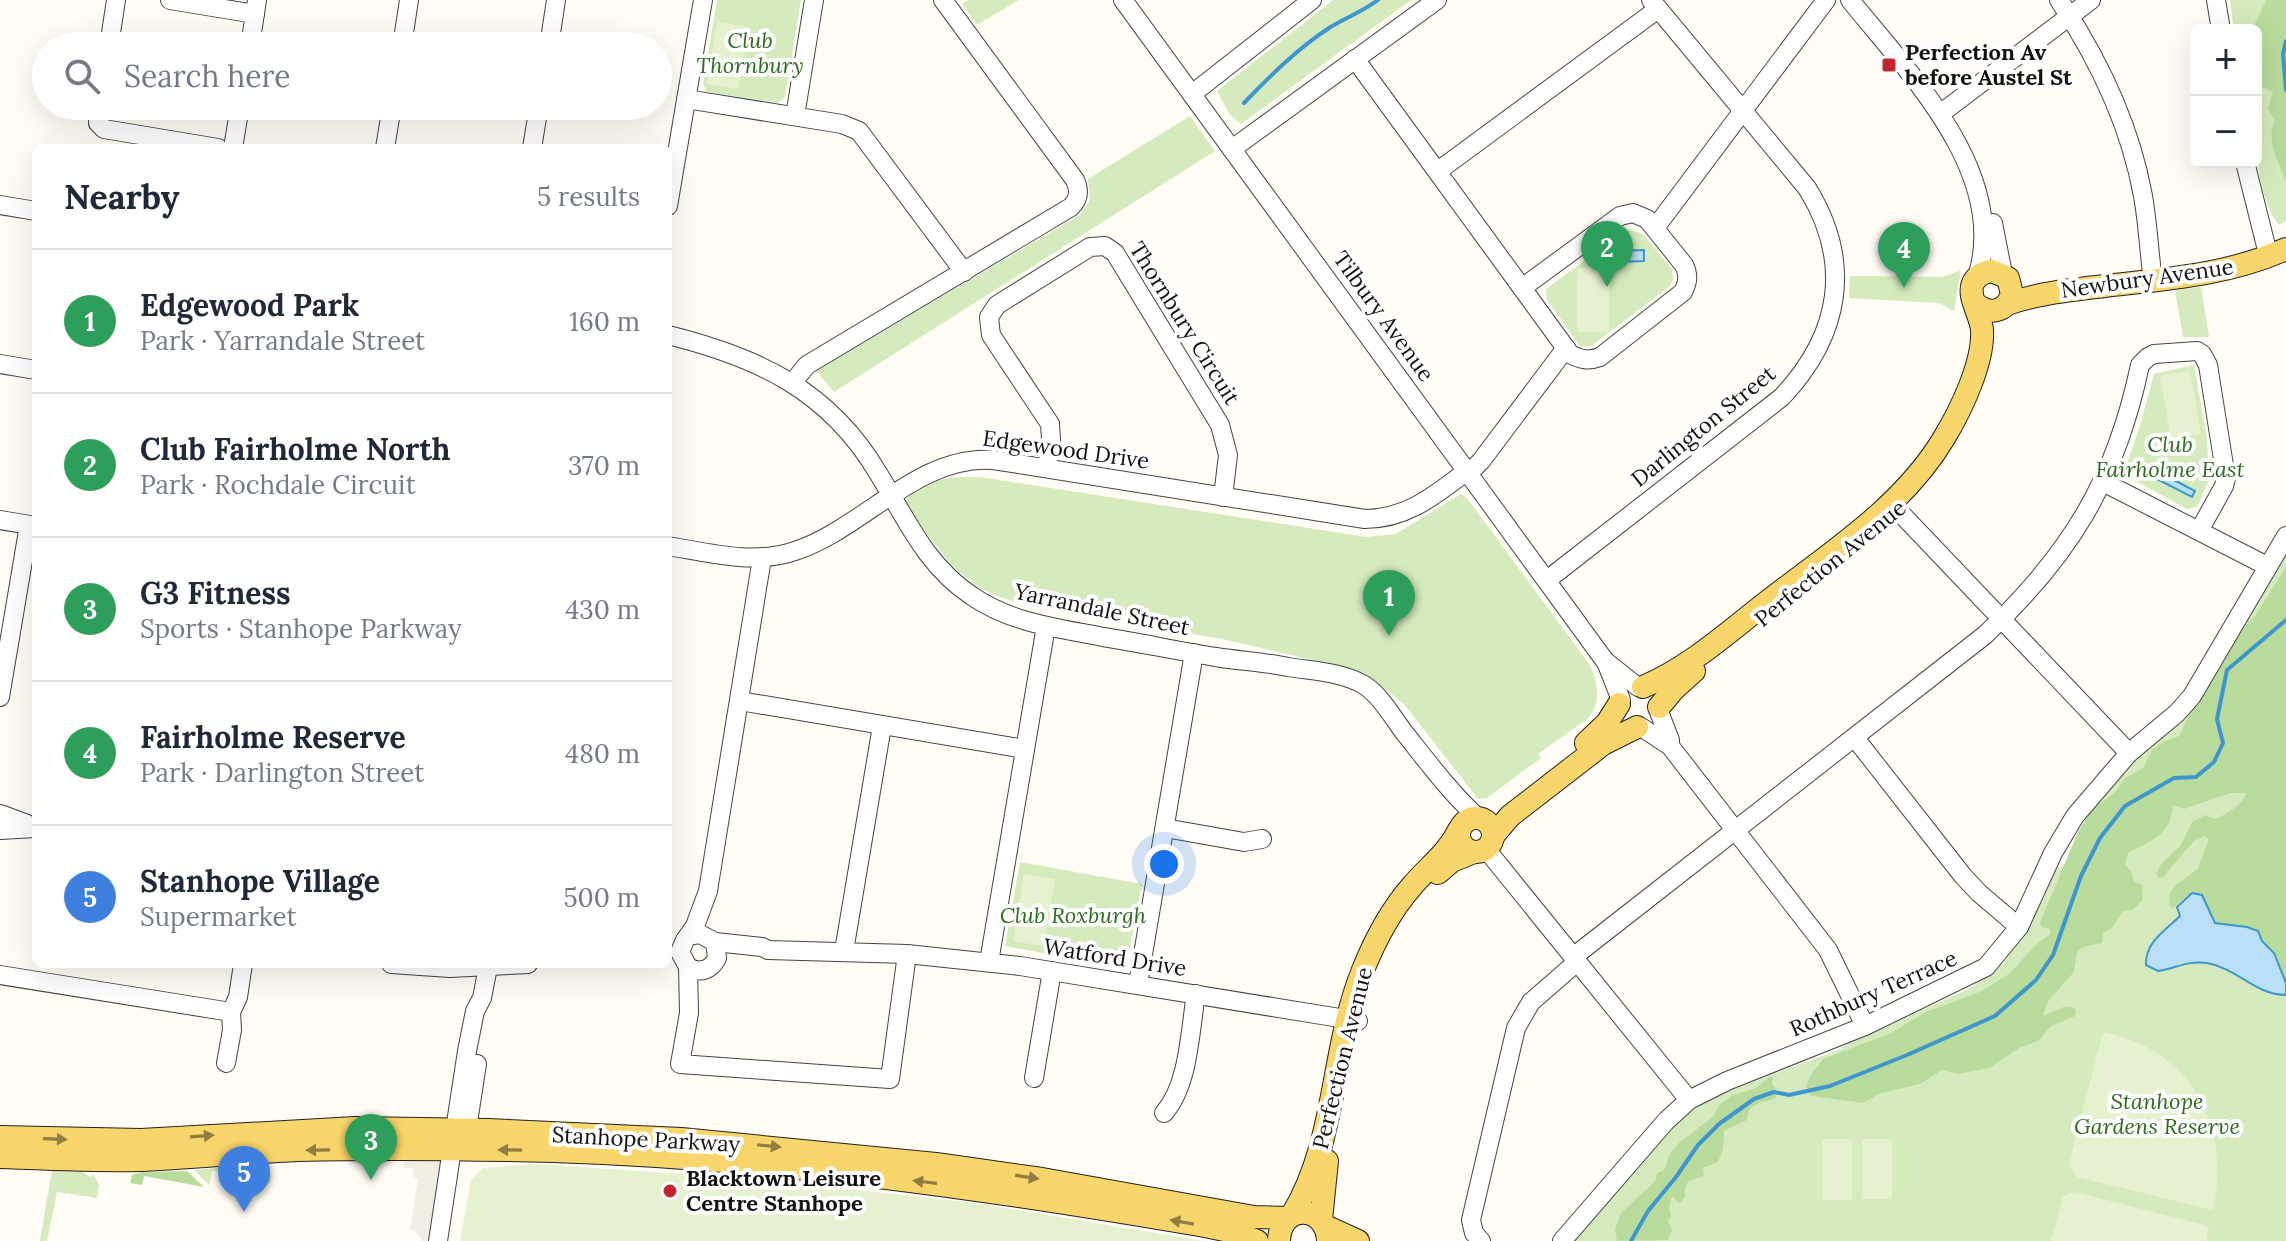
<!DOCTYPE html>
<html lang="en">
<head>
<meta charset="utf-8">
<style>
  body { margin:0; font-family:Lora,serif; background:#f2f2f3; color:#1f2937 }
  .controls { position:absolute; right:24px; top:24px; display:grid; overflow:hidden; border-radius:12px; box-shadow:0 8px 32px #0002 }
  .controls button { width:72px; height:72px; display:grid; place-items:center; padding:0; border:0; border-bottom:2px solid #e0e1e3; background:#fff; color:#1f2937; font:40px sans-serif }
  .you { position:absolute; left:1164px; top:864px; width:28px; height:28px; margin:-20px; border:6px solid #fff; border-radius:50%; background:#1a73e8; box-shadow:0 0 0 12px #1a73e833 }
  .badge { display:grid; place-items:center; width:52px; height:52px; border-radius:50%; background:#2563eb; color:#fff; font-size:26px; font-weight:700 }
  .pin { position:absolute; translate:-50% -66px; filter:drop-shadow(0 2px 4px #0008) }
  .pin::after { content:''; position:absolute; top:42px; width:28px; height:24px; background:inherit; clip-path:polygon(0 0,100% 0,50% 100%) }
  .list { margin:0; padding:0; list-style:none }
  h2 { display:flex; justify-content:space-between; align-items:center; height:104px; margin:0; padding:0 32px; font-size:34px }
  h2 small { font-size:26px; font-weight:400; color:#747a83 }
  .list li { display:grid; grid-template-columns:52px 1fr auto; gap:24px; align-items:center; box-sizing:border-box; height:144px; padding:0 32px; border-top:2px solid #e0e1e3 }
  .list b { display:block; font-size:30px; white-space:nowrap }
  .list p { margin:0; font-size:26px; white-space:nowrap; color:#747a83 }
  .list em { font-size:26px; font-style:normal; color:#747a83 }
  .icon { flex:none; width:44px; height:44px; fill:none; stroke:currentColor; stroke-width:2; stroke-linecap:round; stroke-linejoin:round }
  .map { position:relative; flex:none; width:2286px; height:1241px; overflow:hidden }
  .search { position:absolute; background:#fff; box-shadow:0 8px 32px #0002; left:32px; top:32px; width:640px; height:88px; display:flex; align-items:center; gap:20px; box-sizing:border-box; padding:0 28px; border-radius:44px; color:#747a83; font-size:30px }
  .panel { position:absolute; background:#fff; box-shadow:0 8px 32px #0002; left:32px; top:144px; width:640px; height:824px; border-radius:12px }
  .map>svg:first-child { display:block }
  .green { fill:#d5ebbd }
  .forest { fill:#b9dc9c }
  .pitch { fill:#e6f2cf }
  .plaza { fill:#f1ede2 }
  .water { fill:#b9e0f7; stroke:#3f96cf; stroke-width:2 }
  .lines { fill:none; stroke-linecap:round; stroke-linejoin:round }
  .stream { stroke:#3f96cf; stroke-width:4 }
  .minor-casing { stroke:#444; stroke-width:20 }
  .major-casing { stroke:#222; stroke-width:24 }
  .minor { stroke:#fff; stroke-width:18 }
  .major { stroke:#f9d66b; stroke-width:22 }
  .oneway { fill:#917d42 }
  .poi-dot { fill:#c4262e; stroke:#fff; stroke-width:3 }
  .labels { text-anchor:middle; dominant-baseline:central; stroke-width:8; stroke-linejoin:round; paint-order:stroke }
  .park-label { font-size:22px; font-style:italic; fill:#2f6b1f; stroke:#fff }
  .poi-label { font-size:22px; font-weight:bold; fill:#111; stroke:#fff; text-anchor:start }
  .street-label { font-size:22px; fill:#111; stroke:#fff }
</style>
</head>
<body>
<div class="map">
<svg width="2286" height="1241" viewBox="0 0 2286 1241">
  <rect width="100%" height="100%" fill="#fffdf5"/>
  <g class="green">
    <polygon points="717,0 801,0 785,97 778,103 707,92 703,84"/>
    <polygon points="968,0 1019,0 977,25 962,4"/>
    <polygon points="1333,0 1411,0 1241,124 1230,115 1217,91"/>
    <path d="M2230 0H2286V221L2279 225C2246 182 2256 83 2256 30H2234Z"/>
    <polygon points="1190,116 1215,151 834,392 816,371 1080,215 1090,200 1088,179"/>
    <polygon points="1628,229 1643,234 1672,269 1673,279 1670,286 1590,347 1580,346 1547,300 1546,289"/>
    <polygon points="1961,270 1954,311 1939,303 1849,298 1850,276 1943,277"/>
    <polygon points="2201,287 2209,337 2183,337 2175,290"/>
    <polygon points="2194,365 2207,439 2209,480 2197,507 2187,509 2130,478 2125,469 2139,429 2154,374"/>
    <path d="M959 477H980L1366 537 1396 534 1461 494 1467 498 1590 665C1598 683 1602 704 1587 719L1538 754 1541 758 1487 798 1478 799 1404 704 1363 672 1227 640 1015 602 997 596 980 588 950 564 918 522 910 516 905 505C910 484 942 479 959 477Z"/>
    <polygon points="2286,550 2286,983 2277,966 2276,995 2286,995 2286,1241 1573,1241 1668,1131 1692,1110 1717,1095 1841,1049 1849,1041 1969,989 2005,961 2043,901 2055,871 2067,862 2090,816 2092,806 2120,771 2189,714"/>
    <polygon points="1020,862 1142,884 1126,968 1005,946"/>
    <polygon points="262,1164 271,1175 270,1184 268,1184 269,1175 234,1169 233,1172 212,1171 209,1185 194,1170"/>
    <polygon points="52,1170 81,1171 90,1177 93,1174 99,1185 97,1198 57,1192 47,1241 40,1241"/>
  </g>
  <g class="forest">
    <path d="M2266 0H2286V181C2279 164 2265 138 2275 121L2268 108 2273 92 2260 86 2256 79V30H2252Z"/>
    <path d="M2286 567V983L2274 953 2262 941 2261 936 2247 927 2215 923 2204 900 2183 899 2172 909 2169 905 2170 893 2176 885 2198 869 2209 839 2205 836 2194 841 2163 877 2159 878 2156 874 2162 863 2181 845 2192 822 2205 815 2215 819C2226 815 2243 804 2246 793H2230L2184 809 2173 805C2170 837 2151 840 2128 853L2125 864 2131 871 2134 881 2142 885 2143 900 2132 910 2123 911 2112 928 2103 933 2102 943 2086 946 2077 952 2074 972 2048 1001 2043 1016 2066 1006 2072 1007 2076 1010 2075 1016 2051 1026 2038 1041 2019 1048 1989 1068 1957 1074 1942 1070 1920 1084 1881 1093 1863 1103 1811 1096 1806 1086 1810 1076 1823 1059 1891 1033 1926 1012 1982 991 2009 974 2036 945 2051 933 2049 928H2044L2040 925 2041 920 2078 832 2090 812 2116 791 2125 778 2143 768 2152 750 2165 741 2179 736 2214 662 2255 616Z"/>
    <path d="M1770 1076H1773L1772 1084 1776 1089V1098C1763 1103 1747 1102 1747 1120L1724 1131 1723 1149 1718 1162 1703 1168 1704 1176C1690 1182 1684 1178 1685 1197L1679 1204 1673 1197 1671 1198 1669 1209 1671 1215 1668 1221 1672 1230 1668 1240 1617 1241 1615 1229 1621 1213 1655 1181 1657 1173 1664 1170 1671 1152 1680 1142 1714 1116 1719 1105 1732 1095 1755 1089Z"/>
    <polygon points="187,1171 204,1187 144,1176 142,1185 130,1183 132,1175 142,1172"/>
  </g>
  <g class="pitch">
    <polygon points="717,22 748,27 738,89 707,84"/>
    <rect x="1577" y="268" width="32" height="64"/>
    <polygon points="2190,371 2201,434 2171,440 2160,376"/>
    <polygon points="1024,874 1055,879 1044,946 1013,941"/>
    <path d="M2103 1032C2192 1050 2231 1125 2213 1210L2077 1177 2069 1164Z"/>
    <rect x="1822" y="1139" width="30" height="61"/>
    <rect x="1862" y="1139" width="30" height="60"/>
    <polygon points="535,1164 760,1179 975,1203 1204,1241 460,1241 471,1180 483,1168"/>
    <polygon points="2074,1192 2209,1226 2206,1241 2051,1241 2063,1197"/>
  </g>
  <polygon class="plaza" points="404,1156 439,1160 441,1163 431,1237 427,1241 423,1241 415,1231 410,1230 418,1179 413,1177 414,1168 404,1168"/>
  <g class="water">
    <polygon points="1644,250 1644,261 1617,262 1617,251"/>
    <polygon points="2157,471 2195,491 2192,497 2153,477"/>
    <path d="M2192 893 2202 895 2215 923 2247 927 2258 931 2262 941 2274 953 2286 983V995C2255 995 2237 968 2207 963 2188 960 2175 969 2158 971L2146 965C2145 942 2165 931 2180 916L2177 907Z"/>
  </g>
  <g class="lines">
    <g class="stream">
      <polyline points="2286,41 2283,54 2286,90"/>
      <path d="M1244 103C1270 76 1297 49 1329 28 1345 18 1362 12 1378 0"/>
      <polyline points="1631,1241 1648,1211 1676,1177 1698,1145 1719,1124 1754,1099 1774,1092 1789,1095 1830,1086 1907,1055 1995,1016 2036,980 2053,955 2081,876 2100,838 2125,806 2174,778 2196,777 2214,762 2223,743 2217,719 2227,670 2286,620"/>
    </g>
    <defs>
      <g id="minor">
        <polyline points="170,0 255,14"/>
        <polyline points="1123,0 1605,661 1638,687"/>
        <path d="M1850 0C1909 73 2010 174 1977 277"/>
        <path d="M2059 0C2099 60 2130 124 2143 196 2148 224 2149 252 2153 281"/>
        <polyline points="2216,0 2221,30"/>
        <polyline points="109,46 116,0"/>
        <polyline points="250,46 257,0"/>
        <polyline points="402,46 409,0"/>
        <polyline points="549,46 556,0"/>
        <polyline points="1355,59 1522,288"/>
        <polyline points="1192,94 1312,0"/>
        <polyline points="686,99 842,124 859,131 964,272"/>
        <polyline points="99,106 98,123 104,129 218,148"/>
        <polyline points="1940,114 2091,0"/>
        <polyline points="795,116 814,0"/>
        <polyline points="233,148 240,106"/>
        <polyline points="385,148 392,106"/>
        <polyline points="532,148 539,106"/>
        <polyline points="1232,149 1437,0"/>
        <polyline points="2245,162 2266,246"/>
        <polyline points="1438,171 1658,9"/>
        <polyline points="0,205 36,211"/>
        <polyline points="668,206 703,0"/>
        <path d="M1633 213 1647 219 1684 265C1689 275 1688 282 1683 292L1600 357C1589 361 1581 360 1570 354L1522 288 1620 216Z"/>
        <polyline points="1993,223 2003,274"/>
        <polyline points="1655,228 1826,0"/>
        <path d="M668 335C757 357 829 390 878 473 906 518 926 566 972 596 1011 623 1058 628 1103 637 1141 643 1178 651 1216 657 1240 661 1264 662 1288 667 1312 671 1343 672 1364 685 1380 695 1392 716 1403 731 1427 761 1449 791 1477 817"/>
        <polyline points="0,364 36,370"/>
        <path d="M793 382 807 365 1071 207C1079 199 1080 191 1075 180L943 0"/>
        <polyline points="1047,468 1051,439 1050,424 991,335 989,317 997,305 1090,247 1105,246 1115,253 1220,425 1228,455 1223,497"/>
        <polyline points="1469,473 1481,461 1566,348"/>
        <polyline points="2103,482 2267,566"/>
        <polyline points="1891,503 2129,753"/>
        <polyline points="0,520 36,526"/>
        <path d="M668 546C710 553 754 565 795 551 861 530 919 454 993 460L1365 519C1407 519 1435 495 1467 471"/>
        <path d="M1547 580 1782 397C1841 334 1853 262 1807 188L1651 0"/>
        <polyline points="1606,662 1621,700"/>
        <polyline points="0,697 29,525"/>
        <polyline points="740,701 1025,749"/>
        <polyline points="1659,712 1670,740 1670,746"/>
        <polyline points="1641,727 1670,746 1828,950 1865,1026"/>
        <polyline points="1855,738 1963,876 1979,893 2019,927"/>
        <polyline points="0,814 27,824"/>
        <polyline points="1165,828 1244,842 1262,839"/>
        <polyline points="0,830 36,828"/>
        <polyline points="1486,849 1689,1100"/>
        <path d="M689 936 700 934 715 942 717 958C711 970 700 974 688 967L680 952 685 940 695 926 708 891 762 558"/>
        <polyline points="715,942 762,947 768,950 907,954 1020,966 1358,1021"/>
        <polyline points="844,951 882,726"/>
        <path d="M1573 957 1985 635C2070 555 2116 480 2140 365L2148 357 2154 354 2197 351 2202 354 2208 365 2226 478 2224 486 2199 531"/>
        <polyline points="989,962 1046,626"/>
        <polyline points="391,964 450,968 528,964"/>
        <polyline points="688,967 689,1013 680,1064 890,1079 907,954"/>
        <polyline points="0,975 231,1012"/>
        <polyline points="1138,984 1194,653"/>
        <polyline points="231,1012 238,997 243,964"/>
        <polyline points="226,1063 232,1030 231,1012"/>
        <polyline points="1034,1078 1052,971"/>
        <path d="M1164 1113C1189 1085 1190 1030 1196 994"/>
        <polyline points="465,1142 477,1064"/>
        <polyline points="438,1241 467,1051 475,1011 482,998 488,967"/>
        <polyline points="1481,1241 1474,1233 1471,1220 1516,1028 1531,1002 1577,962"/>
        <polyline points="1562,1241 1666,1121 1689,1100 1727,1081 1865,1026 1986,967 2019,927 2053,853 2075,816 2129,753 2177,713 2192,696 2286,536"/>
      </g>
      <g id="major">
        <path d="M2007 304C2039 293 2071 290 2105 286 2167 279 2228 275 2286 249"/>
        <path d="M1643 687C1690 667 1727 633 1767 602 1830 553 1903 507 1944 438 1961 410 1984 362 1982 330 1981 315 1967 297 1973 283 1977 275 1984 272 1992 271L2008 278 2012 294C2006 312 1989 316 1975 303"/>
        <polyline points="1659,707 1674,689 1694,671"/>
        <polyline points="1586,743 1607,723 1619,704"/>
        <circle cx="1476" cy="835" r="17"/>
        <polyline points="1493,836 1510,816 1603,744 1637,727"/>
        <polyline points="1438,873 1452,861 1474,852"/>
        <polyline points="0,1137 141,1140 355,1128 488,1130 681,1139 936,1164 1042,1179 1254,1217 1287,1218"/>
        <path d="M0 1157C47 1159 93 1161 140 1160 192 1158 245 1152 298 1150 383 1148 468 1149 553 1151 773 1158 989 1189 1205 1226L1234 1232 1257 1241"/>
        <path d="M1292 1215C1337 1142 1331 1048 1363 970 1375 940 1391 910 1412 886 1428 867 1448 853 1459 830"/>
        <polyline points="1321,1220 1327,1161"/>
        <polyline points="1325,1226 1358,1241"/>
        <path d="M1279 1241C1280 1202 1327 1205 1328 1241"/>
      </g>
    </defs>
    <use href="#minor" class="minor-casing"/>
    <use href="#major" class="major-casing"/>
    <use href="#minor" class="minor"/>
    <use href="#major" class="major"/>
  </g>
  <defs><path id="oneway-solid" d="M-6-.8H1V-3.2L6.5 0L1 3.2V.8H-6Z" transform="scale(2)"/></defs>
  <g class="oneway">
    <use href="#oneway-solid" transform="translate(202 1136) rotate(-4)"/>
    <use href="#oneway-solid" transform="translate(55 1139) rotate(2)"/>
    <use href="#oneway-solid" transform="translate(769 1146) rotate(6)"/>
    <use href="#oneway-solid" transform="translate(318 1150) rotate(179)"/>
    <use href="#oneway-solid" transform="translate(510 1150) rotate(-179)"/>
    <use href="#oneway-solid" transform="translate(1027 1177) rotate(9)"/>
    <use href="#oneway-solid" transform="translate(925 1182) rotate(-173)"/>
    <use href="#oneway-solid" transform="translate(1182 1222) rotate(-170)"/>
  </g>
  <g class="poi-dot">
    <rect x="1881" y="57" width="16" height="16" rx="4"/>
    <circle cx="670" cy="1191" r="8"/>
  </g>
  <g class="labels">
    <g class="park-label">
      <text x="750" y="40">Club<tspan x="750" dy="25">Thornbury</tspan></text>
      <text x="2170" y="444">Club<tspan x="2170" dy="25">Fairholme East</tspan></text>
      <text x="1073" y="915">Club Roxburgh</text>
      <text x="2157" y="1101">Stanhope<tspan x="2157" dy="25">Gardens Reserve</tspan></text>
    </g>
    <g class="poi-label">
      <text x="1905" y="52">Perfection Av<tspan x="1905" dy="25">before Austel St</tspan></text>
      <text x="686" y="1178">Blacktown Leisure<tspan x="686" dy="25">Centre Stanhope</tspan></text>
    </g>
    <g class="street-label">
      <text transform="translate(2147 278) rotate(-8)">Newbury Avenue</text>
      <text transform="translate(1384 316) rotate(54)">Tilbury Avenue</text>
      <text transform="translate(1185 323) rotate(58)">Thornbury Circuit</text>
      <text transform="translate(1703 426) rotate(-39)">Darlington Street</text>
      <text transform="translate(1066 449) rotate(8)">Edgewood Drive</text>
      <text transform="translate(1830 563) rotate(-39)">Perfection Avenue</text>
      <text transform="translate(1102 609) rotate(12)">Yarrandale Street</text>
      <text transform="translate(1115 957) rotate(9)">Watford Drive</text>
      <text transform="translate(1873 993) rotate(-24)">Rothbury Terrace</text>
      <text transform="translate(1342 1058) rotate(-76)">Perfection Avenue</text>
      <text transform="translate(646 1139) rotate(3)">Stanhope Parkway</text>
    </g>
  </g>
</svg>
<div class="controls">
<button>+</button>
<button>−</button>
</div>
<div class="you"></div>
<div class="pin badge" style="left:1389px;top:636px;background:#2e9e5b">1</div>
<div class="pin badge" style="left:1607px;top:287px;background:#2e9e5b">2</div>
<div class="pin badge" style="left:371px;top:1180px;background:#2e9e5b">3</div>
<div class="pin badge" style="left:1904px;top:288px;background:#2e9e5b">4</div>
<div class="pin badge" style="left:244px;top:1212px;background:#3f7fe0">5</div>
<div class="search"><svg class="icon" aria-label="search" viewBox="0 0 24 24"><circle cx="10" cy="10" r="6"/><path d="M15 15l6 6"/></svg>Search here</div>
<section class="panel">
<h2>Nearby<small>5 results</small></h2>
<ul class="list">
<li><span class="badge" style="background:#2e9e5b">1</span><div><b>Edgewood Park</b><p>Park · Yarrandale Street</p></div><em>160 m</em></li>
<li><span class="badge" style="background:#2e9e5b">2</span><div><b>Club Fairholme North</b><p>Park · Rochdale Circuit</p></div><em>370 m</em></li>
<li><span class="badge" style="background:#2e9e5b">3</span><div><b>G3 Fitness</b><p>Sports · Stanhope Parkway</p></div><em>430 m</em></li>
<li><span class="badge" style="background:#2e9e5b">4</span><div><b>Fairholme Reserve</b><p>Park · Darlington Street</p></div><em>480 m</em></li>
<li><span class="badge" style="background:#3f7fe0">5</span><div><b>Stanhope Village</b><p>Supermarket</p></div><em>500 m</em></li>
</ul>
</section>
</div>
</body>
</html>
